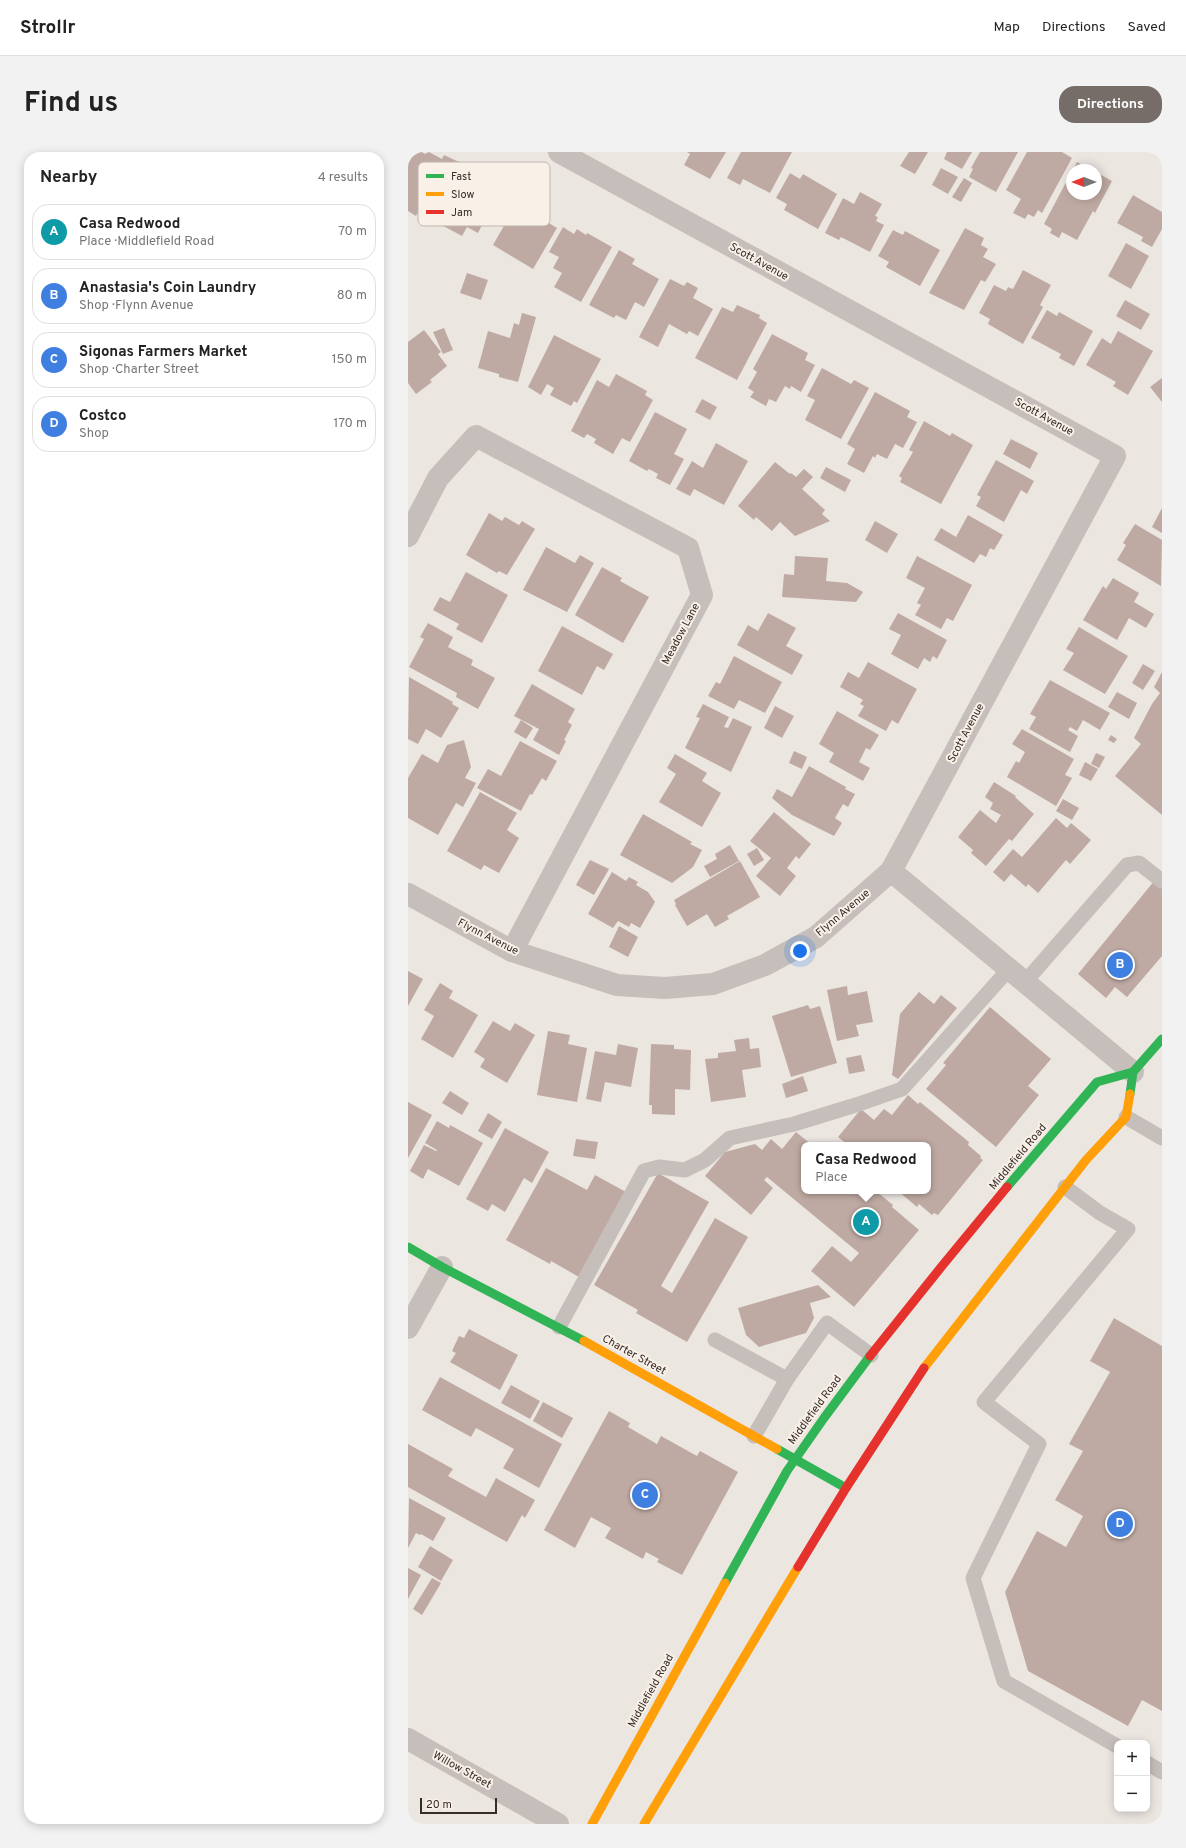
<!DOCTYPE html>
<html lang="en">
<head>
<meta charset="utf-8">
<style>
  body { margin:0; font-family:Overpass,sans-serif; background:#f2f2f2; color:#222 }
  .controls { position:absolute; right:12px; bottom:12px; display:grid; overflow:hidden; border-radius:8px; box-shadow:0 2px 10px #0003 }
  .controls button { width:36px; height:36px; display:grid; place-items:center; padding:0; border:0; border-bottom:1px solid #e0e0e0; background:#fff; color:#222; font:20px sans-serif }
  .compass { position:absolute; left:658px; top:12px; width:36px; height:36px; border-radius:50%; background:#fff; box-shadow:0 2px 10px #0003; rotate:270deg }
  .scale { position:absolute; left:12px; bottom:10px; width:77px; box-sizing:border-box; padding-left:4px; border:2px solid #362c28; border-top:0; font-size:11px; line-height:14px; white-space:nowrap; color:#362c28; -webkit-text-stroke:3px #f9f0e8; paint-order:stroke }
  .you { position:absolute; left:392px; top:799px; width:14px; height:14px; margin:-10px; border:3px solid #fff; border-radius:50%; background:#1a73e8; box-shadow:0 0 0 6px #1a73e833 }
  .badge { display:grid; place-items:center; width:26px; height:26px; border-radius:50%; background:#766d69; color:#fff; font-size:13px; font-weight:700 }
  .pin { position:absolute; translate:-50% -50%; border:2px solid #fff; box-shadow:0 1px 4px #0006 }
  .popup { position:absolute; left:393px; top:990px; width:130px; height:52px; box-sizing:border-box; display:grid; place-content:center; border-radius:8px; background:#fff; filter:drop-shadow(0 1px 3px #0005); font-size:13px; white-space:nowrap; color:#767676 }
  .popup b { font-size:15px; color:#222 }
  .popup::after { content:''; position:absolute; left:50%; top:100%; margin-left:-8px; border:8px solid transparent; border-top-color:#fff }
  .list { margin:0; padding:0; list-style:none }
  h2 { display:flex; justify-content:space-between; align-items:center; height:52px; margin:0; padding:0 16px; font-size:17px }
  h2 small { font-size:13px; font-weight:400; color:#767676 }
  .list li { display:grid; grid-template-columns:26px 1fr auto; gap:12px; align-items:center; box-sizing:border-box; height:56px; margin:0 8px 8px; padding:0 8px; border:1px solid #e0e0e0; border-radius:16px }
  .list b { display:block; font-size:15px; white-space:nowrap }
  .list p { margin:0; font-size:13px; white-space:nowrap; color:#767676 }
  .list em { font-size:13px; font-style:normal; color:#767676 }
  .map { position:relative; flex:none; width:754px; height:1672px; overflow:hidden; border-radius:16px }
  header { display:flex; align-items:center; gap:24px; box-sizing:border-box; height:56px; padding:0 20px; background:#fff; border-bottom:1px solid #e0e0e0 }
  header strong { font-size:19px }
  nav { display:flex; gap:22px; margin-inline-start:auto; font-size:14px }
  .intro { display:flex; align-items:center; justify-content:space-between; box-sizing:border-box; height:96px; padding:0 24px }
  h1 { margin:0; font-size:28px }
  .button { padding:10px 18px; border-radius:16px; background:#766d69; color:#fff; font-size:14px; font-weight:700 }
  main { display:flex; gap:24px; padding:0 24px }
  aside { flex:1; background:#fff; border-radius:16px; box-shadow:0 2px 10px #0003 }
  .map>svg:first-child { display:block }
  .building { fill:#bfaaa3 }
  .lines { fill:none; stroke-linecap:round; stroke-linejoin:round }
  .lane { stroke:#c5beba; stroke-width:15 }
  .street { stroke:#c5beba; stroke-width:22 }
  .fast { stroke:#30b455; stroke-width:9 }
  .slow { stroke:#ff9f0a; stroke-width:9 }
  .jam { stroke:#e5322d; stroke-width:9 }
  .labels { text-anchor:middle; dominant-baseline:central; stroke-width:4; stroke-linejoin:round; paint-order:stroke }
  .street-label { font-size:11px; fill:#362c28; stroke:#f9f0e8 }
  .key { fill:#f9f0e8; stroke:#beb5ae; stroke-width:1 }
  .key-label { font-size:11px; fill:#362c28 }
</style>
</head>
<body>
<header>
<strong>Strollr</strong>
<nav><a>Map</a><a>Directions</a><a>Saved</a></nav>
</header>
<div class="intro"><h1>Find us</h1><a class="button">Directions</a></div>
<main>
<aside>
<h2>Nearby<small>4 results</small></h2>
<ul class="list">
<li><span class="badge" style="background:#0f9aa8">A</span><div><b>Casa Redwood</b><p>Place · Middlefield Road</p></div><em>70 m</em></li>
<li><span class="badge" style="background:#3f7fe0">B</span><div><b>Anastasia's Coin Laundry</b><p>Shop · Flynn Avenue</p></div><em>80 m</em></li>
<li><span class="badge" style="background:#3f7fe0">C</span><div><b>Sigonas Farmers Market</b><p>Shop · Charter Street</p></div><em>150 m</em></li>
<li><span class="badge" style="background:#3f7fe0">D</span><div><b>Costco</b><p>Shop</p></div><em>170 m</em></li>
</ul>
</aside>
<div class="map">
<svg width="754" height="1672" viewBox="0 0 754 1672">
  <rect width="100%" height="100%" fill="#ece6e1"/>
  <g class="building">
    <polygon points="0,0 14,0 17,2 21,0 34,7 36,3 51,10 32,45 21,38 8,64 0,59"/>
    <polygon points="279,0 318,0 302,27 276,13 282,2"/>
    <polygon points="333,0 384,0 362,41 335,27 332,33 319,26"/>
    <polygon points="501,0 520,0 507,22 492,14"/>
    <polygon points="539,0 564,0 554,17 536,7"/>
    <polygon points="572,0 610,0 588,40 561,25 565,17 563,16"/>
    <polygon points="619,0 654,0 664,6 634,61 630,58 626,65 620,62 617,67 605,61 613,47 598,38"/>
    <polygon points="669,10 683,18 665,18"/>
    <polygon points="58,14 93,33 90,38 101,44 86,71 77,67 70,81 59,75 54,84 28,70"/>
    <polygon points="533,16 550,25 540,42 524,33"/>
    <polygon points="664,19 664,42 688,42 688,20 704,29 687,61 685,59 669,88 654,80 651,86 642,81 644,77 636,72"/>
    <polygon points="382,21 392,27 395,22 429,42 410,77 376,58 379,52 368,46"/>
    <polygon points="556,26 564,31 553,50 544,45"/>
    <polygon points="452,40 474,52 467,64 470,65 468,69 476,73 462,100 433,85 431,88 417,81 435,46 446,52"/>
    <polygon points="725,43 754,60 754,77 744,95 733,89 735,85 709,71"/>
    <polygon points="113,44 126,51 121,59 149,76 125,117 85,93"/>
    <polygon points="155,75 166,82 169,77 178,83 179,81 204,95 173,150 146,135 154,121 145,116 151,105 141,100"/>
    <polygon points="557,76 576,86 573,93 580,97 575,105 588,112 577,130 573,128 556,158 521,141"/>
    <polygon points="485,78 495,83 497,79 532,98 512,134 478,115 481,110 470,104"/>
    <polygon points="718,91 741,104 723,137 700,124"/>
    <polygon points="211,98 227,107 224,112 251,127 236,155 227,150 218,168 208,163 206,166 181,153"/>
    <polygon points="615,118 643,133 632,153 635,155 615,192 580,172 582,167 571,161 586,133 598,139 600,135 605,137"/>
    <polygon points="59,121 80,128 73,148 52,141"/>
    <polygon points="262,127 276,134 279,130 290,136 285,146 305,157 290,184 281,179 279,182 261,172 250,195 231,185"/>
    <polygon points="717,148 742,162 733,178 708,164"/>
    <polygon points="329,153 352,163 351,166 359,171 329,228 287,206 314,155 325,160"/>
    <polygon points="639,158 649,164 651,160 685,179 666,214 651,206 653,202 623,186"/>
    <polygon points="114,161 128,165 110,230 91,225 91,222 70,216 80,179 102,186 106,171 111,173"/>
    <polygon points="36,176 45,198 35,202 25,180"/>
    <polygon points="16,178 33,200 30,202 39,214 22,228 24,230 8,242 0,231 0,190"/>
    <polygon points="710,179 745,199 720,243 705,234 708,230 678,213 694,186 703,192"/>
    <polygon points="364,182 400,201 397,208 407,213 393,240 383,234 382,237 377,234 368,250 361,247 358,254 342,245 346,240 340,236 349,220 345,217"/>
    <polygon points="146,183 193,207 169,251 166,249 163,254 142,243 146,236 139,232 133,243 120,235"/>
    <polygon points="414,216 443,232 446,228 461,236 433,287 397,268 407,248 399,244"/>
    <polygon points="208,222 239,239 237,243 245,248 222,290 214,286 205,302 186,291 188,287 179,282 176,286 163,279 189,228 201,235"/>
    <polygon points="754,226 754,250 742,235"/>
    <polygon points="467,240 502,259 499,265 509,270 495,296 487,292 479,307 469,302 467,306 465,304 456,321 439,312 447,297 439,292"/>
    <polygon points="294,247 309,255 302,268 287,260"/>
    <polygon points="247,260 279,277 266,302 276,307 262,333 248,326 250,322 241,317 239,319 221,309"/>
    <polygon points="516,269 542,284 544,281 565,293 533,352 492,330 494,326 491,324 505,300 501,298"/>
    <polygon points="603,287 630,301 622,317 595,302"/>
    <polygon points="308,291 340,309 316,353 286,337 282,344 268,337 284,309 295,316"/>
    <polygon points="588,308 626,329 619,342 613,338 596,370 568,354 573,345 569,343"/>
    <polygon points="367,310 382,322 383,321 388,325 396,317 405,325 394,337 417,358 414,362 422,369 387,384 372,370 364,379 348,365 346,368 330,354"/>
    <polygon points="418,315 443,328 437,340 412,326"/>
    <polygon points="754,356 754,381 744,375"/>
    <polygon points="81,361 94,369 97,365 111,373 114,369 127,377 99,423 91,419 89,421 58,403"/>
    <polygon points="560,363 595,383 586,398 582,396 578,405 572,402 566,411 526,388 533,376 548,385"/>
    <polygon points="467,369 490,382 479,401 457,388"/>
    <polygon points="727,372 754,388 753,434 709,408 718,393 715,391"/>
    <polygon points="138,395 167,411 172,403 186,411 159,460 115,438"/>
    <polygon points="387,404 420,406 418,429 439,431 455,440 448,450 374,445 376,422 386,423"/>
    <polygon points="509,404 564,433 545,469 539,466 533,477 507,463 513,453 509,451 517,436 498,426"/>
    <polygon points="194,415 214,426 212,429 241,445 215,491 167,463"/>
    <polygon points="58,420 100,443 74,491 48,477 51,472 25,458 32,445 42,450"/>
    <polygon points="705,426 731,441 726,450 746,462 738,476 721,466 709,488 675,468 695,434 698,437"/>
    <polygon points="360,461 388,476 378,494 395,503 384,523 329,493 340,473 350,479"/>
    <polygon points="490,461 539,488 529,507 525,504 522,510 516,506 510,517 483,502 493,483 481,477"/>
    <polygon points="20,471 45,485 40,495 65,508 63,513 87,526 70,557 48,545 49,541 1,515 16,487 12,485"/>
    <polygon points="154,474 205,502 196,518 189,514 174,543 130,519"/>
    <polygon points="671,475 720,504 697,542 655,518 666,501 658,497"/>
    <polygon points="326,504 374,530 357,561 331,548 326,557 300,544 308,530 312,532"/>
    <polygon points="460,510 509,537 490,572 484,568 478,579 450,564 456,554 452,552 455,548 432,535 440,520 451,526"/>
    <polygon points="735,512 747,519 735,538 724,531"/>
    <polygon points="754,520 754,663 707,624 733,592 726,586 744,552 752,541 746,535"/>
    <polygon points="1,525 45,550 44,552 51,556 33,586 18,577 10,592 0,587"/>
    <polygon points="642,528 702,561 692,578 675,568 669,579 662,575 660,578 670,584 662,600 621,577 628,565 622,562"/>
    <polygon points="124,532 167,557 160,570 164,573 156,588 158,589 151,603 125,588 131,577 106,564"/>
    <polygon points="709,540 729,551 721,567 700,555"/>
    <polygon points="295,552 321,565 316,575 320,576 325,566 344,575 323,620 277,596 292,566 288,565"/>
    <polygon points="367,554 386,564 374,586 356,576"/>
    <polygon points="429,559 471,583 462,598 458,596 451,610 462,616 455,629 421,610 426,601 411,592"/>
    <polygon points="113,568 125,576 118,587 106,580"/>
    <polygon points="614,577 666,607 657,623 664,626 648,654 599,625 608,609 611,611 617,600 604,592"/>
    <polygon points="703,583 709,587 706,591 700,588"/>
    <polygon points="56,588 63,615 57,626 68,631 55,655 48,651 30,683 0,666 0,626 14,602 30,611 39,593"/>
    <polygon points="112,589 149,609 138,629 134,626 124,643 122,642 113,659 69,636 80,617 93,624"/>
    <polygon points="386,599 399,605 394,617 381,611"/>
    <polygon points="688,601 697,605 691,616 683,612"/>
    <polygon points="267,602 299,621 294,629 313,641 294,675 251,650 268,622 259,616"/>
    <polygon points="677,610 690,617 683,629 671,623"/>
    <polygon points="401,614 438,635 437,637 447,642 440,655 435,652 427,666 434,671 426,684 384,663 364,646 369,637 384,645"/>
    <polygon points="586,630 608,644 607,645 626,662 604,689 601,687 578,714 563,701 565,698 550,685 572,658 588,671 593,663 582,657 585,651 577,645"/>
    <polygon points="72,640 109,661 99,678 111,686 91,721 76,713 73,718 39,699"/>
    <polygon points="655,647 671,656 664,668 648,659"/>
    <polygon points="366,660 403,692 391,707 388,704 379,716 388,724 372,744 348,724 363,706 342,689"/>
    <polygon points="235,662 284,690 282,692 294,698 285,715 264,731 212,703"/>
    <polygon points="648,666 659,676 663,671 683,688 662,712 658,708 630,741 620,732 618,735 603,722 596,730 585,720 605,697 614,705"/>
    <polygon points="322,693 331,709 302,725 296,714 309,707 307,702"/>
    <polygon points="349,696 356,708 346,714 339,702"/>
    <polygon points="182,708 201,717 186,743 168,733"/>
    <polygon points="332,709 352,745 319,764 321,767 307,775 299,762 279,774 267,753 268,752 266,748"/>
    <polygon points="204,720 218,729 221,725 230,730 228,733 240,740 247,750 232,776 223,771 221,775 210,769 205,776 180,762"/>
    <polygon points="747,728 754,733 754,804 719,845 707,835 698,846 670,822"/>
    <polygon points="211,774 230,785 220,805 201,795"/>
    <polygon points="0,819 15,827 0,854"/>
    <polygon points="32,831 45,839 41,846 70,863 45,906 13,887 26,864 16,858"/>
    <polygon points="439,834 440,843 459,839 465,870 448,873 451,884 429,889 419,838"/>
    <polygon points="511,840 526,852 533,843 549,856 490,927 484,923 492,862"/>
    <polygon points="400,853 402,857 412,854 429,911 383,925 364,864"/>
    <polygon points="582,855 643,907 620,934 631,943 588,995 518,937 538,913 535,911"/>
    <polygon points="85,869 102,879 107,871 127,883 99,931 72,915 77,907 66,900"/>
    <polygon points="140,879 162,883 160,892 179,896 169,950 129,943"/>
    <polygon points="341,886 342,897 351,896 353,915 334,918 338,945 303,950 297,907 310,906 310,901 328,899 326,888"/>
    <polygon points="210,892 230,896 223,935 197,930 193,950 178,947 187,899 208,903"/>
    <polygon points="243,892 266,893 266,897 283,898 282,938 267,937 267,963 244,962 244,953 241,953"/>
    <polygon points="453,903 457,919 441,922 438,906"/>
    <polygon points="395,924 400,939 378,946 374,932"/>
    <polygon points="42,939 61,951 54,963 34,951"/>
    <polygon points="500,943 510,952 512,950 561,990 560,993 573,1004 572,1006 575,1008 530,1063 526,1061 524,1063 511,1052 509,1055 490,1039 520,1039 520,993 440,993 430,985 453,957 466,968 476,957 484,963"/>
    <polygon points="0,950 24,963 0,1006"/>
    <polygon points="80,961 94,970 84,987 70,979"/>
    <polygon points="29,969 41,976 42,973 75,991 51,1034 20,1017 15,1027 2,1019 16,993 28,999 29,998 17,991"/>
    <polygon points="97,976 141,1000 124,1031 116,1026 97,1060 84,1052 80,1059 58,1047"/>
    <polygon points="388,980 404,993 396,993 396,1039 468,1039 485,1053 484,1055 511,1078 446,1155 403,1119 424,1094 443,1110 451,1101 359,1025 356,1028 365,1036 343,1063 297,1024 317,1000 347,992 354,998 363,987 374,997"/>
    <polygon points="168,987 190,990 187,1007 165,1004"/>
    <polygon points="138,1016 179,1038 187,1023 218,1040 171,1125 143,1109 142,1112 98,1088"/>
    <polygon points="250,1021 301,1050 253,1134 264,1141 307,1066 340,1085 279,1190 228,1161 230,1158 186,1133"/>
    <polygon points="410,1133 423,1145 402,1151 406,1166 398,1181 351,1195 338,1183 330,1156"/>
    <polygon points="706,1166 754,1194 754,1559 734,1548 720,1574 620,1519 597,1440 629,1379 658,1395 675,1364 647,1348 675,1299 661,1292 702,1220 682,1209"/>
    <polygon points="61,1177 110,1203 92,1238 42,1210 48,1201 44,1199 51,1184 56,1186"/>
    <polygon points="32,1225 154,1292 131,1336 95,1316 106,1297 68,1276 63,1285 14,1258"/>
    <polygon points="103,1233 132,1249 122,1267 93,1251"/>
    <polygon points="135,1250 165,1266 154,1286 125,1269"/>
    <polygon points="201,1259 222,1271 220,1275 249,1292 253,1284 289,1304 292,1299 330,1320 274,1423 249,1410 251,1407 238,1400 235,1407 197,1386 203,1376 183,1365 167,1396 136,1378"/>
    <polygon points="0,1292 45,1317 40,1324 78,1345 88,1326 127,1348 117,1366 114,1363 99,1390 0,1335"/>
    <polygon points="1,1346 38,1366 25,1389 13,1382 12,1383 8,1381 0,1396"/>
    <polygon points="22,1394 45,1408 33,1429 10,1415"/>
    <polygon points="0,1416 13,1423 0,1447"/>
    <polygon points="24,1426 33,1431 14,1463 5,1457"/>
  </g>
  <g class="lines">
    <g class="lane">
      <polyline points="617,830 719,713 731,711 754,729"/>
      <polyline points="718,965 754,986"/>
      <polyline points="657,1035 692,1061 720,1077 576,1250 631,1292 565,1426 596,1529 709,1594"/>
      <polyline points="151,1175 236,1019 251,1015 277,1018 297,1008 322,986 386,972 451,952 494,937 601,817"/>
      <polyline points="307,1188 379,1227 419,1171 463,1203"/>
      <polyline points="346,1284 379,1227"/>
      <polyline points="739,1611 754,1620"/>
    </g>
    <g class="street">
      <polyline points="0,384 30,326 68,284 280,396 294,443 104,799"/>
      <polyline points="483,719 725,920"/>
      <polyline points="0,742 104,799 209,833 257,836 305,832 357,813 408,785 483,719 707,304 151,0"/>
      <polyline points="0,1176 34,1115"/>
      <polyline points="0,1587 150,1672"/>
    </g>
    <g class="fast">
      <polyline points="722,942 725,920 754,887"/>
      <polyline points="599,1035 689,930 725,920"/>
      <polyline points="0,1095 34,1115 176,1189"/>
      <polyline points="369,1297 438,1336"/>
      <polyline points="317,1431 379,1319 416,1266 462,1204"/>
    </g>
    <g class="slow">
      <polyline points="751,0 754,2"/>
      <polyline points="176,1189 369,1297"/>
      <polyline points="516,1216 678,1008 718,965 722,942"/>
      <polyline points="184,1672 317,1431"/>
      <polyline points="236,1672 390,1415"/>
    </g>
    <g class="jam">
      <polyline points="462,1204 534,1114 599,1035"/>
      <polyline points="390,1415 438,1336 516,1216"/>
    </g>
  </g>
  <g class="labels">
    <g class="street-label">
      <text transform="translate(351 110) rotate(29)">Scott Avenue</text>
      <text transform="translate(636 265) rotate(29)">Scott Avenue</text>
      <text transform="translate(273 482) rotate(-62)">Meadow Lane</text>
      <text transform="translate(558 581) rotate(-62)">Scott Avenue</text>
      <text transform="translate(435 761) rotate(-40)">Flynn Avenue</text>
      <text transform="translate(80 785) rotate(27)">Flynn Avenue</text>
      <text transform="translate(610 1005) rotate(-50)">Middlefield Road</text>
      <text transform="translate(226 1203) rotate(29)">Charter Street</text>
      <text transform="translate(407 1258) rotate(-54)">Middlefield Road</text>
      <text transform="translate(243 1539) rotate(-61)">Middlefield Road</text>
      <text transform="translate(54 1618) rotate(29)">Willow Street</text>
    </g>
  </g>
  <rect x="10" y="10" width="132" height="64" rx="6" class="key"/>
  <rect x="18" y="22" width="18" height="4" fill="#30b455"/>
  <rect x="18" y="40" width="18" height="4" fill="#ff9f0a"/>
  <rect x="18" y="58" width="18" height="4" fill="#e5322d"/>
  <g class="key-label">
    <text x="43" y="28">Fast</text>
    <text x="43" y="46">Slow</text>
    <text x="43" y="64">Jam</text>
  </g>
</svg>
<div class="controls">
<button>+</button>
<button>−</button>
</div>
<svg class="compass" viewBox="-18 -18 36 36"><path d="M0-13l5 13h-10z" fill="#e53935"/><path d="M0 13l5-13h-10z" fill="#767676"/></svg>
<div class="scale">20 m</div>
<div class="you"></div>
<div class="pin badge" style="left:458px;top:1070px;background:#0f9aa8">A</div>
<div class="popup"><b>Casa Redwood</b>Place</div>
<div class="pin badge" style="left:712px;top:813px;background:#3f7fe0">B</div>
<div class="pin badge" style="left:237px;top:1343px;background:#3f7fe0">C</div>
<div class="pin badge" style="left:712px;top:1372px;background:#3f7fe0">D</div>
</div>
</main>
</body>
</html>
